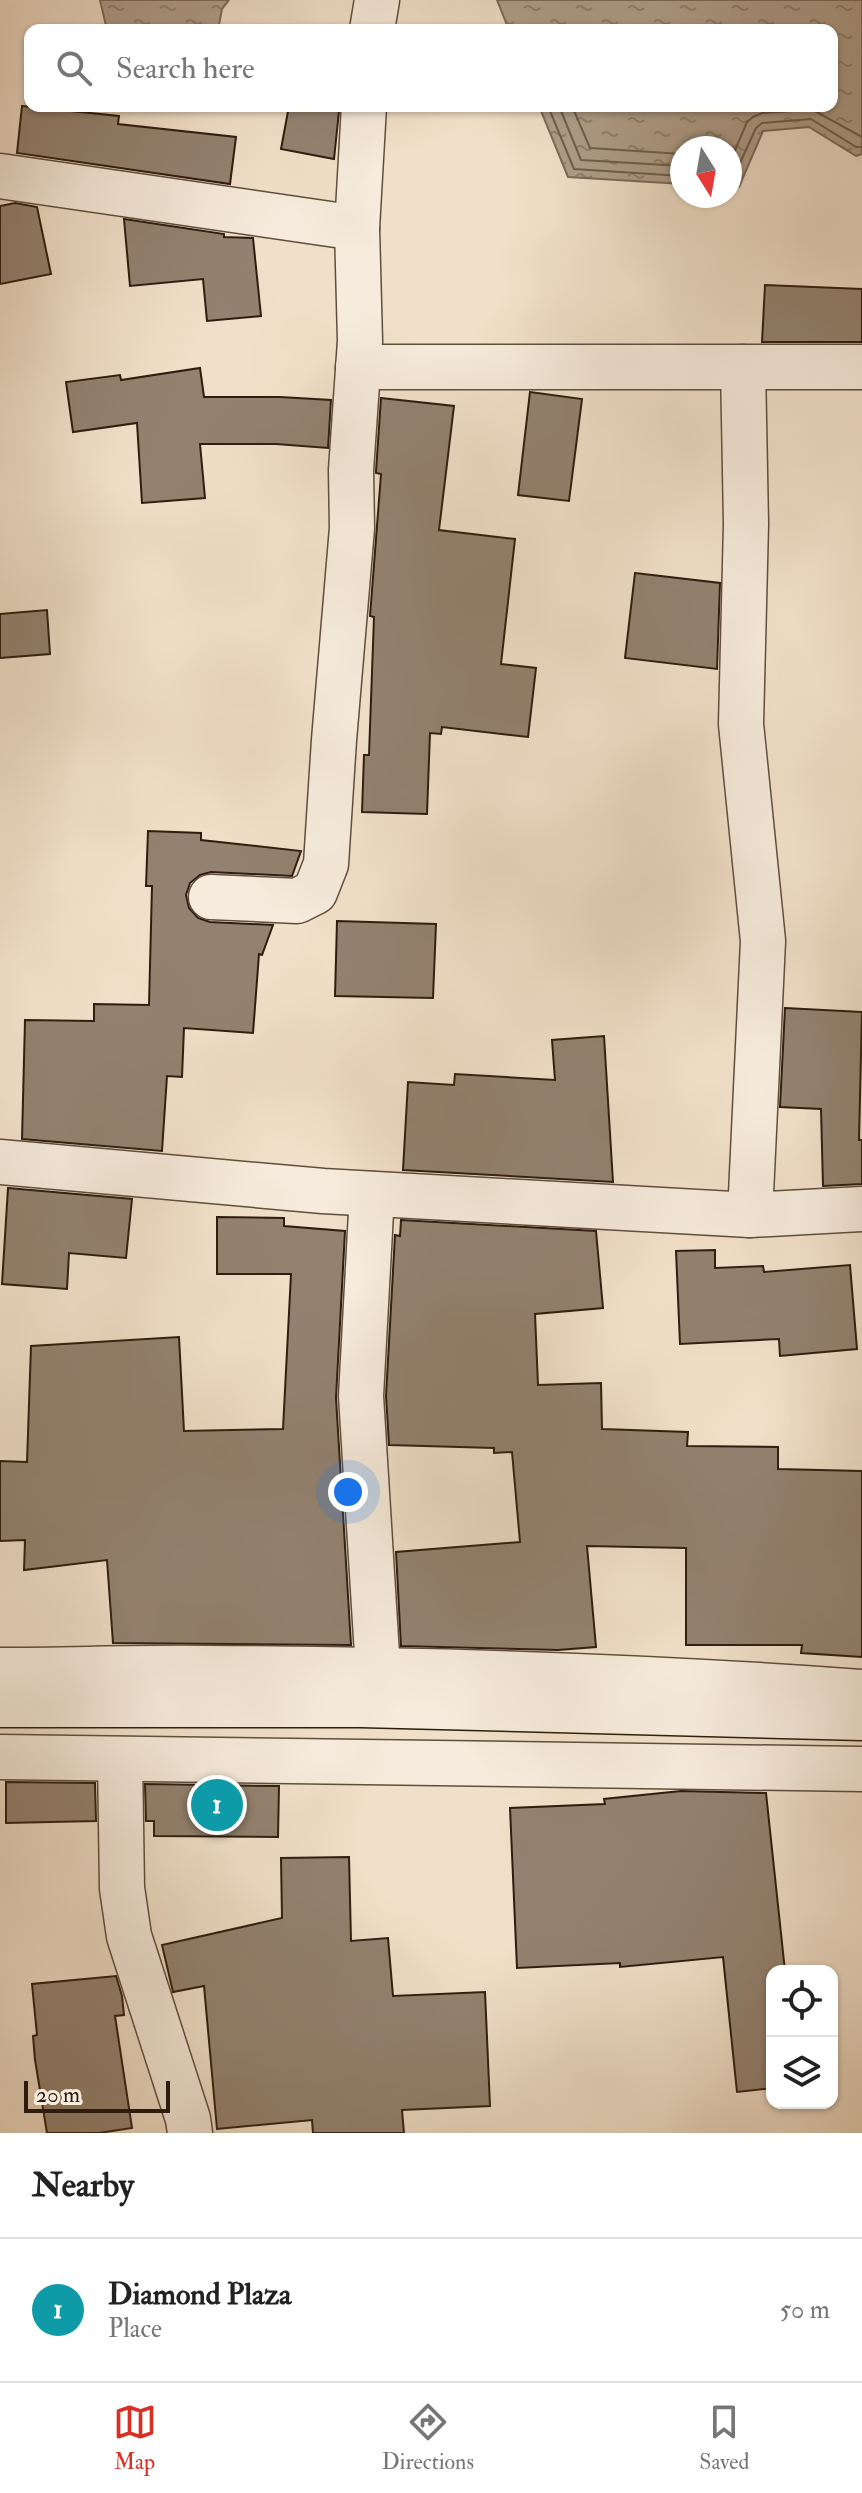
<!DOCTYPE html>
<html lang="en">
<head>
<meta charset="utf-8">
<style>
  body { margin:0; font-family:"IM FELL Double Pica",serif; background:#f6f6f6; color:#222 }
  .controls { position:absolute; right:24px; bottom:24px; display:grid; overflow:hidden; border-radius:16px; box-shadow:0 2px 6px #0004 }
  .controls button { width:72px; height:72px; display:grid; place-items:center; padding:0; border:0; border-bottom:2px solid #e0e0e0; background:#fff; color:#222; font:40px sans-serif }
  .compass { position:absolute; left:670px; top:136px; width:72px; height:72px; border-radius:50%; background:#fff; box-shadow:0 2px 6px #0004; rotate:169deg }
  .scale { position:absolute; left:24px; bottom:20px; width:146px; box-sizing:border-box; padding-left:8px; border:4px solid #2e1d0f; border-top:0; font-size:22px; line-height:28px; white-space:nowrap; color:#2e1d0f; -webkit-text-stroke:6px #f6ebdc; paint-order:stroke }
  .you { position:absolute; left:348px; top:1492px; width:28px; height:28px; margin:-20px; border:6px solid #fff; border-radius:50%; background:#1a73e8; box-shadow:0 0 0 12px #1a73e833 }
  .badge { display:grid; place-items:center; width:52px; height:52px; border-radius:50%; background:#d93025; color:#fff; font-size:26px; font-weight:700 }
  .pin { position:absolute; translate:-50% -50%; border:4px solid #fff; box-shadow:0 2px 8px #0006 }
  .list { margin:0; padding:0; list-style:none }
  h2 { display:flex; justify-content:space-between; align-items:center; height:104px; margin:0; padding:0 32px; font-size:34px }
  h2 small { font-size:26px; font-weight:400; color:#767676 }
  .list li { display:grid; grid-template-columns:52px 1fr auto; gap:24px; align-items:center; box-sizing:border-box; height:144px; padding:0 32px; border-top:2px solid #e0e0e0 }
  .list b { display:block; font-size:30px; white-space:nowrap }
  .list p { margin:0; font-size:26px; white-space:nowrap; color:#767676 }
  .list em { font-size:26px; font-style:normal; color:#767676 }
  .icon { flex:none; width:44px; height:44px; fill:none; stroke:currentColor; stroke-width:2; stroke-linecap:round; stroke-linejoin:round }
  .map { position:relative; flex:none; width:862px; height:2133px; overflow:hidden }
  .search { position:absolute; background:#fff; box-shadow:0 2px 6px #0004; left:24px; right:24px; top:24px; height:88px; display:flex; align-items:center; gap:20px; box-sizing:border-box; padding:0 28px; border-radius:16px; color:#767676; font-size:30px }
  .sheet { height:248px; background:#fff }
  nav { display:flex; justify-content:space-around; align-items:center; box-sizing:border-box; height:112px; border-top:2px solid #e0e0e0; background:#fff; font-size:22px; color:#767676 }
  nav a { display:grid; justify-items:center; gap:4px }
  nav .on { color:#d93025 }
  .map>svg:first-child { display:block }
  .water { fill:url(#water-ripples); stroke:#7b6a59; stroke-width:2 }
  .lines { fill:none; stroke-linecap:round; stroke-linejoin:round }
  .shore { stroke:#6e5e4c; stroke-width:2 }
  .building { fill:#938270; stroke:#2e1d0f; stroke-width:2 }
  .minor-casing { stroke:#5f4e3e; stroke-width:47 }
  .tertiary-casing { stroke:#5f4e3e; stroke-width:47 }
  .secondary-casing { stroke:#2e1d0f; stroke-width:47 }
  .minor { stroke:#f6ebdc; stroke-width:44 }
  .tertiary { stroke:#f6ebdc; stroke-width:44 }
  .secondary { stroke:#f6ebdc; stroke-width:44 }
</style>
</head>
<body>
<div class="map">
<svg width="862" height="2133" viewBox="0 0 862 2133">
  <defs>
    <pattern id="water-ripples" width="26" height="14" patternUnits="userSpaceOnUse" patternTransform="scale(2)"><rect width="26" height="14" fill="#af9e8a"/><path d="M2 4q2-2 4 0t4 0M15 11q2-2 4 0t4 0" fill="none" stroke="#8f806f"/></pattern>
  </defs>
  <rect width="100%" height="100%" fill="#f1e0c9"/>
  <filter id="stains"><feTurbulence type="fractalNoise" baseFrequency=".0025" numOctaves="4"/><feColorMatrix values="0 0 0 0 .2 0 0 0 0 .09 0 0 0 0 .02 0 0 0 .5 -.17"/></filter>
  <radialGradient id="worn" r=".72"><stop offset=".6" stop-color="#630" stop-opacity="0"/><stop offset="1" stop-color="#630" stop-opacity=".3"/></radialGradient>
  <g class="water">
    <polygon points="100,0 229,0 222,9 218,30 107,30"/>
    <polygon points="497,0 862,0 862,154 856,156 809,127 763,131 739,187 730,186 730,148 682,148 682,184 568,177 539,106 832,106 832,30 509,30"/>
  </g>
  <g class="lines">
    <g class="shore">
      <polyline points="548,106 574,169 682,176"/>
      <polyline points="559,106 581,160 682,166"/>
      <polyline points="572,106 590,148 682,154"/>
      <polyline points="730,162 747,122 753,117 762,113 813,110 862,137"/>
      <polyline points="730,179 734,176 756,128 762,123 811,119 856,147 862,147"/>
    </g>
  </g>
  <g class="building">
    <polygon points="22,106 119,116 118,124 236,137 230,184 17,153"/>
    <polygon points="289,106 309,106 339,111 334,159 281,149"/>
    <polygon points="15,203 37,207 51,274 0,284 0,206"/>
    <polygon points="124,219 224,234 224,237 253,238 261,316 207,321 203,279 130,286"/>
    <polygon points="765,285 862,289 862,342 762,342"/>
    <polygon points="200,368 204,397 280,397 331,400 328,448 276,444 200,444 205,498 142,503 137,423 73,432 66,382 120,375 121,380"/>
    <polygon points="530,392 582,399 569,501 518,495"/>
    <polygon points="381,398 454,406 439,530 515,539 501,664 536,668 528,737 442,727 441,734 430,733 427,814 362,812 364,755 369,755 374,617 370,616 381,474 376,473 376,471"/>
    <polygon points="635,573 720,583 717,669 625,658"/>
    <polygon points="47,610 50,654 0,658 0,614"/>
    <polygon points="148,831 201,833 201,840 301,851 292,876 211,872 200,875 190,883 186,895 189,908 198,918 210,922 273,925 262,955 259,954 253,1033 184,1028 182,1077 167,1076 162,1151 22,1139 25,1020 94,1021 94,1004 149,1005 152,886 146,886"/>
    <polygon points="337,921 436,924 433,998 335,996"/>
    <polygon points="785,1008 862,1012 859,1140 862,1140 862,1184 823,1186 821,1109 780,1107"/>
    <polygon points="604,1036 613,1182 403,1170 408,1082 454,1085 455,1074 555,1080 552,1040"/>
    <polygon points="8,1188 132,1199 126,1258 69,1253 67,1289 2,1284"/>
    <polygon points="217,1217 284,1218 284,1226 345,1231 336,1398 351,1645 113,1643 107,1560 24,1570 25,1540 0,1541 0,1461 27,1462 31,1346 179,1337 184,1431 283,1429 291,1274 217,1274"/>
    <polygon points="401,1220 596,1231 603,1308 535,1314 538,1385 601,1383 602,1429 688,1432 687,1446 778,1447 778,1469 862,1471 862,1657 801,1653 802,1645 686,1645 686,1548 587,1546 596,1647 558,1650 401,1646 396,1552 520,1542 512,1452 494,1453 494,1448 389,1445 386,1396 395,1235 400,1236"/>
    <polygon points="715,1250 715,1268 763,1266 764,1272 850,1265 857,1349 780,1356 779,1339 680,1344 676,1251"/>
    <polygon points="6,1782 95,1783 96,1821 6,1823"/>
    <polygon points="145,1784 279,1786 278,1837 154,1836 154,1821 146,1821"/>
    <polygon points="681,1791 766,1793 785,1971 772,1971 772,2088 737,2092 723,1957 620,1967 620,1963 517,1968 510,1808 605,1804 604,1799"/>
    <polygon points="349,1857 351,1941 388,1938 393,1996 485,1992 490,2106 402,2110 404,2133 313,2133 312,2120 217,2129 204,1986 173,1992 162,1945 282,1918 281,1858"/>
    <polygon points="116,1976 122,1996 124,2015 115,2016 132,2128 99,2133 47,2133 35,2060 33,2036 37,2035 32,1984"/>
  </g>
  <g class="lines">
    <defs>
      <g id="minor">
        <polyline points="372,30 377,0"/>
        <polyline points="0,176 357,228 360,341 351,470 352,528 334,740 326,864 315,892 297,901 211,897"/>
        <polyline points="357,228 364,106"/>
        <polyline points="358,367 743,367 746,524 741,724 763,941 750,1215"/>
        <polyline points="743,367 862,367"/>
        <polyline points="372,1194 361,1396 378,1671"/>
        <path d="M0 1670C69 1670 138 1667 207 1668 425 1669 644 1676 862 1692"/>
        <polyline points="0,1757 862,1769"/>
        <polyline points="120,1759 122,1888 129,1936 188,2119 190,2133"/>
      </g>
      <polyline id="tertiary" points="0,1162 323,1191 750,1215 862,1209"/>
      <polyline id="secondary" points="0,1705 361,1705 862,1718"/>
    </defs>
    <use href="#minor" class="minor-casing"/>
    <use href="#tertiary" class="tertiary-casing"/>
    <use href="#secondary" class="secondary-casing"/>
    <use href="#minor" class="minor"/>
    <use href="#tertiary" class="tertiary"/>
    <use href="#secondary" class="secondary"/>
  </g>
  <rect width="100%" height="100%" filter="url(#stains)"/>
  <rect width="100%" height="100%" fill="url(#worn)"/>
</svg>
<div class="controls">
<button><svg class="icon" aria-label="locate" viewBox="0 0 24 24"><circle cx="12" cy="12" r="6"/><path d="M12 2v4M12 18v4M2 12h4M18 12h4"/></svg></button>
<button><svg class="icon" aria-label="layers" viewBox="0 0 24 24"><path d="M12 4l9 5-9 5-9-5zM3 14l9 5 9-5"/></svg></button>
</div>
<svg class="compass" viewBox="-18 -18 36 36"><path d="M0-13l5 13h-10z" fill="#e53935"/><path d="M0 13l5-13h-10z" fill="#767676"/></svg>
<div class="scale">20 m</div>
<div class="you"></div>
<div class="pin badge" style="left:217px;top:1805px;background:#0f9aa8">1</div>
<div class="search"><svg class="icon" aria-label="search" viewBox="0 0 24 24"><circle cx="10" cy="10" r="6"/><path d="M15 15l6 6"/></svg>Search here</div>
</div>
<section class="sheet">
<h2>Nearby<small></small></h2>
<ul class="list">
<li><span class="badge" style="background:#0f9aa8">1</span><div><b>Diamond Plaza</b><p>Place</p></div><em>50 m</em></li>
</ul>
</section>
<nav>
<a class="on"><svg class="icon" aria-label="map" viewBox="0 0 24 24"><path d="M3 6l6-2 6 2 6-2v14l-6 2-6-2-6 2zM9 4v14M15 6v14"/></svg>Map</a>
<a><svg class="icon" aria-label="directions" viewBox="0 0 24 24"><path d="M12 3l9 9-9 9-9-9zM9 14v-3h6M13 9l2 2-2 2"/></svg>Directions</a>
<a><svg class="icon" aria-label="saved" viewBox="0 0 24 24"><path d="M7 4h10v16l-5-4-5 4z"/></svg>Saved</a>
</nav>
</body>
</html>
